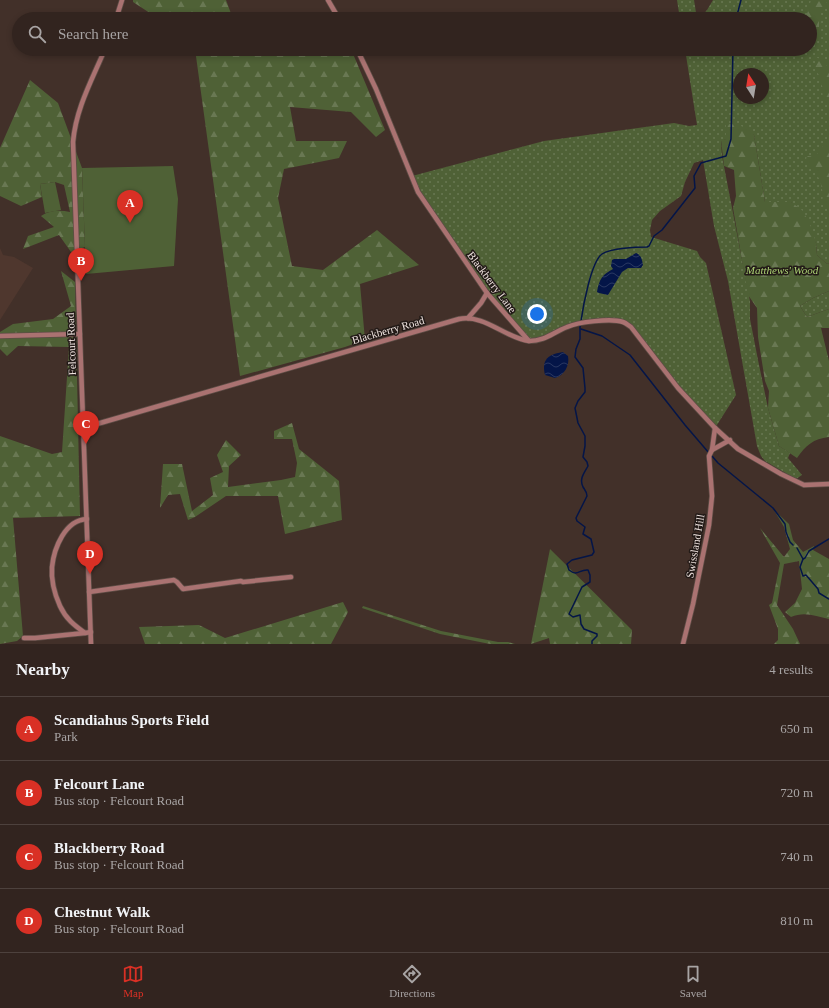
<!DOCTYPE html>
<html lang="en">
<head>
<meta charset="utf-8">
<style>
  body { margin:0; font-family:Georgia,serif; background:#3d302c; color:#f1f3f6 }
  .compass { position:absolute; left:733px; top:68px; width:36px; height:36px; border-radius:50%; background:#32241f; box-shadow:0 2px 6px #0003; rotate:348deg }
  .you { position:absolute; left:537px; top:314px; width:14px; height:14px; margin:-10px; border:3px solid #fff; border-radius:50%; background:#1a73e8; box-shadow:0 0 0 6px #1a73e833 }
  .badge { display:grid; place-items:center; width:26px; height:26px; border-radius:50%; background:#d93025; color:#fff; font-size:13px; font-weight:700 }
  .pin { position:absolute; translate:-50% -33px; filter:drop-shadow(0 1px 2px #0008) }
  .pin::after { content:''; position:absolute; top:21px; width:14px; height:12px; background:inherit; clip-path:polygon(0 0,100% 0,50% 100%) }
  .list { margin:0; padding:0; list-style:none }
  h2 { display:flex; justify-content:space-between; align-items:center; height:52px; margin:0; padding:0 16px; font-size:17px }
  h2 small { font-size:13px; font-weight:400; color:#a8a4a4 }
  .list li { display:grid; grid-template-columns:26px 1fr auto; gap:12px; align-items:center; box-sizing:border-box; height:64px; padding:0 16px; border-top:1px solid #4d413d }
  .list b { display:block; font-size:15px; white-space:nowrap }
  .list p { margin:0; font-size:13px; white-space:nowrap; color:#a8a4a4 }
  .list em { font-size:13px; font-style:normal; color:#a8a4a4 }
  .icon { flex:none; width:22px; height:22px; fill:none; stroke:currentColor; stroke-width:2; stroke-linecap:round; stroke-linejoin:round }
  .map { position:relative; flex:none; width:829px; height:644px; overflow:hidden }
  .search { position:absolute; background:#32241f; box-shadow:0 2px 6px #0003; left:12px; right:12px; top:12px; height:44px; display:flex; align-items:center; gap:10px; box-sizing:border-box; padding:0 14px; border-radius:22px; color:#a8a4a4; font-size:15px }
  .sheet { height:308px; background:#32241f }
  nav { display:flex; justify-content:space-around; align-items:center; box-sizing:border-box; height:56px; border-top:1px solid #4d413d; background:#32241f; font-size:11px; color:#a8a4a4 }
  nav a { display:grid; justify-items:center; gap:2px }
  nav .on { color:#d93025 }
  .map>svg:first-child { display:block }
  .built { fill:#4f372e }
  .grass { fill:url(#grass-dots); fill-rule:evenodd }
  .forest { fill:url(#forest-firs) }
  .park { fill:#4f6136 }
  .water { fill:url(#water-waves) }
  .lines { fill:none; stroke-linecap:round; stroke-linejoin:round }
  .stream { stroke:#041548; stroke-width:1.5 }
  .minor-casing { stroke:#5e4d46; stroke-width:6 }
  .minor { stroke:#aa7271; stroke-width:4.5 }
  .labels { text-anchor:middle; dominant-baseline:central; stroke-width:3; stroke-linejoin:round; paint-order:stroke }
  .park-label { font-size:11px; font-style:italic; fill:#acd274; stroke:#221a17 }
  .street-label { font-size:11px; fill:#efe3df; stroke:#221a17 }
</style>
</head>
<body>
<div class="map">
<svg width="829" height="644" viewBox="0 0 829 644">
  <defs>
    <pattern id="grass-dots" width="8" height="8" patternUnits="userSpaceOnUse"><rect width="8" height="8" fill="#4f6136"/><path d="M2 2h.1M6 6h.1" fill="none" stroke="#697853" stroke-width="1.8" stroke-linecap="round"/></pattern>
    <pattern id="forest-firs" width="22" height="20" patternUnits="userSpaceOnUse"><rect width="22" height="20" fill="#4f6136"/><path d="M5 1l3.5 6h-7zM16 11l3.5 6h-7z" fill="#697853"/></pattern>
    <pattern id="water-waves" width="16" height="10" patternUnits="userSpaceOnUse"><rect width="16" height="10" fill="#041548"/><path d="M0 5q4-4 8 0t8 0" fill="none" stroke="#293762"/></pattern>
  </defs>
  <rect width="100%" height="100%" fill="#423029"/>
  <polygon class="built" points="0,248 3,255 14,257 33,268 0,320"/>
  <g class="grass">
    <polygon points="677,0 694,0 697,19 680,19"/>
    <path d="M713 0H829V263L827 264 817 255 816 243 791 202H765L754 135 726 125V139L721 141 722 156 750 301V319L758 360 768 408 779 446 790 453 788 458 802 475 796 479 765 461 761 456 757 446 728 281 714 226 703 160 694 163 685 182 681 196 660 211 652 220 650 230 651 237 697 251 700 257 706 263 736 395 715 428 678 388 631 327 620 321 579 324 551 335 529 341 487 293 418 192 412 176 544 141 674 123 689 126 697 125 685 49H810V19H699L707 10ZM739 74H763V98H739Z"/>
    <polygon points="829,291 829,309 807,317 800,306 813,298"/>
  </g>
  <g class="forest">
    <polygon points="133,0 226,0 233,19 159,19 133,2"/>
    <polygon points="811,0 828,0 819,17 819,38 810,35 810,19 807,19 807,14"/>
    <polygon points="195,49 351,49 385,130 376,137 351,112 290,107 296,141 347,141 339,158 284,169 278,198 292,266 323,270 377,230 419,265 360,284 365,340 345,347 240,376"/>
    <polygon points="817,58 824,59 829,71 829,105 823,99 821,79 814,66"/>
    <path d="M30 80 58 103 82 168 85 247 71 252 59 235 23 249 28 236 54 227 41 216C50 210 60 210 70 212L64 185 55 182 40 184 42 197 21 206 0 196V148Z"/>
    <path d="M726 124C739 125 745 125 754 135L765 202H791L803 211 812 229 816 243 817 255 827 264 829 263V291L813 298 800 306 807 317 829 309V328H821L829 361V437C813 439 806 445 797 458L779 446 768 408 769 391 765 381 758 337 757 308 748 295 733 208 736 196 734 170 724 166 721 140 726 139Z"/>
    <polygon points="826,141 829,142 829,208 822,203 823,194 820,180 806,158 808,156 815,157"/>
    <polygon points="61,271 75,282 80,516 13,518 23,636 17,641 0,644 0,436 52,454 62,452 69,347 18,346 7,356 0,349 0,332 13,324 53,319 71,306"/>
    <polygon points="292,423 299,449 339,481 342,520 285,534 278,496 226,496 195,517 188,520 180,494 168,495 160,508 163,464 182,464 192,511 213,495 210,478 223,472 217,455 226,440 241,455 229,466 228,487 281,480 295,477 297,463 292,439 274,439 274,431"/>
    <path d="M774 510 789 524 793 540 803 552 814 546 813 550 829 559V619C816 616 804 611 791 617L785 612 795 603 802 589 799 561 784 564 777 605 793 629 800 644H774L778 640V629L769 605 772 603 780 563 760 528 784 557 790 549 784 527Z"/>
    <polygon points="550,549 632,630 631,644 550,644 549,638 531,644"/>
    <polygon points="343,602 348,612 331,644 145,644 139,627 199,625 225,638"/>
    <polygon points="363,606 441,631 498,642 508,642 515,644 490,644 440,634 362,608"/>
  </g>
  <g class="park">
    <polygon points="173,166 178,199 174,266 86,274 82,168"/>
    <polygon points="55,182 61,210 45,213 40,184"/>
  </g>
  <g class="water">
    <path d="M636 253C641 255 642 259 643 265L641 268H628L622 272 608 295 599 293 597 292C599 279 603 274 613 269L611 266 612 260 614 259H626Z"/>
    <path d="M563 352 568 356C570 365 564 376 555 378L545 375C541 359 549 354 563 352Z"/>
  </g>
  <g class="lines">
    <g class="stream">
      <polyline points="736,19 741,0"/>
      <path d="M581 321C583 307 591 262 602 254 611 248 637 247 647 247L649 246 654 236 662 230 695 188 694 176 701 163 726 156 731 139 733 49"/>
      <path d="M580 325V339L576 349 575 357 583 368 585 388V392L578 401 575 408 578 423 585 436V446L583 457 587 462 588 466C584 473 579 479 583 487 585 490 587 492 587 496L576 518 577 521 585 527 583 534 591 539 594 552 592 555 572 560 567 564 569 570C578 577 579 569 588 570L590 575V582L582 587 569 614 573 617 580 615 581 624 584 629 597 634V636L592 641V644"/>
      <polyline points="581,329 602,336 630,355 685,425 709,453"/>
      <polyline points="712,456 718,463 773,508 785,524 786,532 790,542 793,545"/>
      <polyline points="829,539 809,551 805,558 803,559 800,567 803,576 806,575 818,589 819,593 829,599"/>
      <polyline points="797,548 803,559"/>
    </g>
    <defs>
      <g id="minor">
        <polyline points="328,0 339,19"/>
        <polyline points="116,19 122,0"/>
        <path d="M357 49 376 89 418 192 487 293 529 341C545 341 552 333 567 327 578 322 611 318 623 322 626 323 628 325 631 327L678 388 715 428 738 449 781 474 804 485 829 484"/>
        <polyline points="468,318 481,303 487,293"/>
        <polyline points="0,336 80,334"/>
        <path d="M83 428 459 319C485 314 505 338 529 341"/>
        <polyline points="712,450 730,440"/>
        <path d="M87 519C65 520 54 548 52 567 51 580 55 595 60 606 66 619 74 625 85 633L91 632"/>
        <polyline points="89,592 174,580 177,582 183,589 241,581 243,582 291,577"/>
        <polyline points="24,638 35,638 85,633"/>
        <path d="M91 644 73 142C76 108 92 80 105 49"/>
        <polyline points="683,644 693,604 709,525 712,496 709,456 712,450 715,428"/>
      </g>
    </defs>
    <use href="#minor" class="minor-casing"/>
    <use href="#minor" class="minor"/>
  </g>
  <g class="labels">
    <g class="park-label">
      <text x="782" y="270">Matthews' Wood</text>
    </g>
    <g class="street-label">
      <text transform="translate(492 282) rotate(53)">Blackberry Lane</text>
      <text transform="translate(388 330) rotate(-16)">Blackberry Road</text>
      <text transform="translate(71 344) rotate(-92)">Felcourt Road</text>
      <text transform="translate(695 546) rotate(-80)">Swissland Hill</text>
    </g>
  </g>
</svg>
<svg class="compass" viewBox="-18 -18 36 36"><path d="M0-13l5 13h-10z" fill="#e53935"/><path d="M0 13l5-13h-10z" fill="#a8a4a4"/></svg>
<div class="you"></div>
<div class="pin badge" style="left:130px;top:223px">A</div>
<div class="pin badge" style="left:81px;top:281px">B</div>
<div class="pin badge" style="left:86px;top:444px">C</div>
<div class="pin badge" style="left:90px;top:574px">D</div>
<div class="search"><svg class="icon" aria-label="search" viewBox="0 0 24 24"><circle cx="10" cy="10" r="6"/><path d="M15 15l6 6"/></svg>Search here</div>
</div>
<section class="sheet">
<h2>Nearby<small>4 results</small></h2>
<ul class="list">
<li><span class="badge">A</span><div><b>Scandiahus Sports Field</b><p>Park</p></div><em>650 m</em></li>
<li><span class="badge">B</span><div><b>Felcourt Lane</b><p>Bus stop · Felcourt Road</p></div><em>720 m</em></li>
<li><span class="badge">C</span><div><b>Blackberry Road</b><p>Bus stop · Felcourt Road</p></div><em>740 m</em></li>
<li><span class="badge">D</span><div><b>Chestnut Walk</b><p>Bus stop · Felcourt Road</p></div><em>810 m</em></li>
</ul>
</section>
<nav>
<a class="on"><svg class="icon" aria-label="map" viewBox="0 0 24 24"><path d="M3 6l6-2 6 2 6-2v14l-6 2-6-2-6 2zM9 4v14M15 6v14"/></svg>Map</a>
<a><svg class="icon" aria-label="directions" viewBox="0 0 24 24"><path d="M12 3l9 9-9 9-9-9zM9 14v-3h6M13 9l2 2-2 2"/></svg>Directions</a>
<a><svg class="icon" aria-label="saved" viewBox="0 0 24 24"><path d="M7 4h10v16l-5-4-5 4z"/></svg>Saved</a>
</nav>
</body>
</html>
